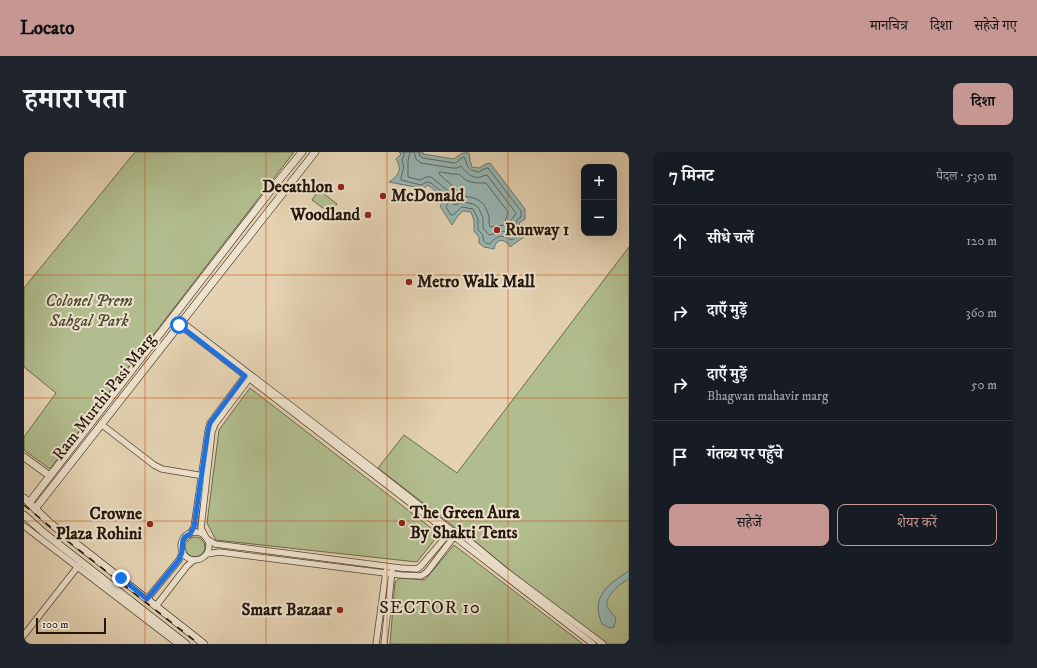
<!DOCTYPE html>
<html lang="hi">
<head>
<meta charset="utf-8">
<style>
  body { margin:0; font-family:"IM FELL DW Pica","Noto Serif Devanagari",serif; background:#20242c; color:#f1f3f6 }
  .controls { position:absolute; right:12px; top:12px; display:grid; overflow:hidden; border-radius:8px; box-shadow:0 4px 16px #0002 }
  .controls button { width:36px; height:36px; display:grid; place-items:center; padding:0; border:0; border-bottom:1px solid #363941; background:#171b24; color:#f1f3f6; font:20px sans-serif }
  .scale { position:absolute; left:12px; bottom:10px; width:70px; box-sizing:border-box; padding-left:4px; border:2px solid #24160b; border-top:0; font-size:11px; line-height:14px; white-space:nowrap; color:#24160b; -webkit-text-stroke:3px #ede2cd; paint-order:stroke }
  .stop { position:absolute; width:12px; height:12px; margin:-9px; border:3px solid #1a73e8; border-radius:50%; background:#fff }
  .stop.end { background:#1a73e8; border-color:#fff; box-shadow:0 1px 4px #0008 }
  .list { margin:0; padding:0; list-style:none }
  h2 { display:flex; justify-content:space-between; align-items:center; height:52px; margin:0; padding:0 16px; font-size:17px }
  h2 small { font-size:13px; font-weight:400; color:#9ea1a6 }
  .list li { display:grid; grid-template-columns:26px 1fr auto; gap:12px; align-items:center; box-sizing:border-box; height:72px; padding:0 16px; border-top:1px solid #363941 }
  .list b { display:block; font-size:15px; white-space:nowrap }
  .list p { margin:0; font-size:13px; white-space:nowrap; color:#9ea1a6 }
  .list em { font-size:13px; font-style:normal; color:#9ea1a6 }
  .actions { display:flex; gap:8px; padding:12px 16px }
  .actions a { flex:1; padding:9px 0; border:1px solid #c59692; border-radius:8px; text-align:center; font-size:14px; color:#c59692 }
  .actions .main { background:#c59692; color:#111 }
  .icon { flex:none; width:22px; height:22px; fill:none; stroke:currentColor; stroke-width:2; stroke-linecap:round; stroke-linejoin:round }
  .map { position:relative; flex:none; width:605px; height:492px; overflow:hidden; border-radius:8px }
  header { display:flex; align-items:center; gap:24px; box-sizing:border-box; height:56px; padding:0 20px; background:#c59692; color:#111 }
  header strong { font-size:19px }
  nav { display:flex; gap:22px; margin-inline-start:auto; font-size:14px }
  .intro { display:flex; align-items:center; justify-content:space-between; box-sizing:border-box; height:96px; padding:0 24px }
  h1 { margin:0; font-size:28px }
  .button { padding:10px 18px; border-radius:8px; background:#c59692; color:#111; font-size:14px; font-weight:700 }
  main { display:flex; gap:24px; padding:0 24px }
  aside { flex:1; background:#171b24; border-radius:8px; box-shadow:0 4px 16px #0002 }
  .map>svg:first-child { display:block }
  .green { fill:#b1bd8e; stroke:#6a6a4c }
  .water { fill:#97b6b4; stroke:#697670 }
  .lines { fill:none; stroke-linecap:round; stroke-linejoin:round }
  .shore { stroke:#5e6660; stroke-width:1 }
  .street-casing { stroke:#544535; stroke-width:7 }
  .secondary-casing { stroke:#24160b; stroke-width:8 }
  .street { stroke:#ede2cd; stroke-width:5.5 }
  .secondary { stroke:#ede2cd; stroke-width:7 }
  .rail { stroke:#24160b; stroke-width:1.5; stroke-dasharray:7 7; stroke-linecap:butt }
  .route { stroke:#1a73e8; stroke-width:5 }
  .grid { fill:none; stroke:#cb4f0c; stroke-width:1; stroke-opacity:0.55 }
  .poi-dot { fill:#8f2418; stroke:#ede2cd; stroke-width:1.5 }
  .labels { text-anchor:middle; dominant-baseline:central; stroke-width:4; stroke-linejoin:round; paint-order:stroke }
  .poi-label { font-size:17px; font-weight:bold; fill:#24160b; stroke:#ede2cd; text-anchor:end }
  .park-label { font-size:17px; font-style:italic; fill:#4e4832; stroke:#ede2cd }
  .street-label { font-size:17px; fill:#24160b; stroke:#ede2cd }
  .neighbourhood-label { font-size:18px; letter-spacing:1px; fill:#24160b; stroke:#ede2cd }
</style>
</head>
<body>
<header>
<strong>Locato</strong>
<nav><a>मानचित्र</a><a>दिशा</a><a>सहेजे गए</a></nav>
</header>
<div class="intro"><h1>हमारा पता</h1><a class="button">दिशा</a></div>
<main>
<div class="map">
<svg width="605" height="492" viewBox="0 0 605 492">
  <rect width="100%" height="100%" fill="#e4d2b2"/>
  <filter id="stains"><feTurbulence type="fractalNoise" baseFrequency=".005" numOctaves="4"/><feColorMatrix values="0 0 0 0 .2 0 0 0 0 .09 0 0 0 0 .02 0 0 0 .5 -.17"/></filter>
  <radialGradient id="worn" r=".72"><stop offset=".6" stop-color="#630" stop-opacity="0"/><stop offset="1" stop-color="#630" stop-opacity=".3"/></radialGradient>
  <g class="green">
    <polygon points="111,0 270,0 26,317 0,298 0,285 32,241 0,215 0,136"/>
    <polygon points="295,38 313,52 306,61 288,48"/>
    <polygon points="605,95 605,492 581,492 354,316 380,283 433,321"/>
    <polygon points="226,236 415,382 393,410 192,388 183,371 195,278"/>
    <circle cx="171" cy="395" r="10"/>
    <polygon points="430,393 559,492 366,492 371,430 376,426 401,428"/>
  </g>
  <g class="water">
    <path d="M375 0H399V2L430 7C435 3 438 0 445 1L446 8 448 15 455 16 462 12 466 11 501 57V67L495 71 501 84 486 95C481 86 472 86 470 97L460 95 455 91V85L450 79V68L447 60 439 59 433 65 428 73 416 54 421 47 404 33 398 38 391 35 365 30C374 24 379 18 372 7L377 2Z"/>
    <path d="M605 419V427C598 430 581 444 583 453 584 458 589 462 592 466L590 475 586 476 578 472C566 445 584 432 605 419Z"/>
  </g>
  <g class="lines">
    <g class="shore">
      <path d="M380 0V3L378 8C382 18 377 19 377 28L397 33 403 30 407 31 424 45 425 49 422 55 427 63H429L438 55 449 57 454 67V78C456 80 459 82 459 85 460 90 460 91 466 92 474 82 478 83 488 88L495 83V82L492 71 493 68 497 65V59L464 16H462L455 20C442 18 445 15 440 5 436 6 434 11 430 11L399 6 396 4 395 0"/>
      <path d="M386 0 385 4 384 9V25L396 28 402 25H407L428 42C430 45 429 50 430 53L440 50 449 52 453 54 455 57 459 66V76L465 83C470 82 476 78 482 80 484 80 486 81 488 81 489 73 483 70 492 62V61L463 23C461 23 459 24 457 25 447 27 442 20 437 14L433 16H428L397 11 392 7 390 0"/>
      <path d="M417 20 428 22H435C443 31 450 31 462 31L484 60 480 73 466 75C465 72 465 69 465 65 461 48 452 45 436 44L432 37 416 23 415 21Z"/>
    </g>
    <defs>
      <g id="street">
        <polyline points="150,164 347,315 427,378 436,381 483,420 579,492"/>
        <polyline points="148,167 425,381 429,386 432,386 569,492"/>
        <polyline points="77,272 130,313 138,317 180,324"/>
        <polyline points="0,374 154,492"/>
        <circle cx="171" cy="394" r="14"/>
        <polyline points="166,382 170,375 184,279 186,271 221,224"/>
        <polyline points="181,384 177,376 188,280 191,272 225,227"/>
        <polyline points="183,387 191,392 376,416 393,417 397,414 425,381 427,380"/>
        <polyline points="183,402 195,400 377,423 397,424 403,420 429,386"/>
        <polyline points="123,447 155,408 159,400"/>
        <polyline points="132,454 163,414 170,408"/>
        <polyline points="0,483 55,413"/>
        <polyline points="352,492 362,419"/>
        <polyline points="360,492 368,419"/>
      </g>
      <g id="secondary">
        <polyline points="0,305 26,324"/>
        <polyline points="0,346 26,371 180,492"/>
        <polyline points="5,351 247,38 278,0"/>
        <polyline points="11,357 291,0"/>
        <polyline points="0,363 19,380 162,492"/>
      </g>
    </defs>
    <use href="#street" class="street-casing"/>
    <use href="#secondary" class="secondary-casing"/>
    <use href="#street" class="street"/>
    <use href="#secondary" class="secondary"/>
    <polyline class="rail" points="0,353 41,387 175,492"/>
  </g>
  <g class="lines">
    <polyline class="route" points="97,426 123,447 155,408 158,400 158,395 159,388 161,385 166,382 170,375 184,279 186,271 221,224 155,173"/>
  </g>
  <path class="grid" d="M121 0V492M242 0V492M363 0V492M484 0V492M0 123H605M0 246H605M0 369H605"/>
  <g class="poi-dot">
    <circle cx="317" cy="35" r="4"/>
    <circle cx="359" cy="44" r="4"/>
    <circle cx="344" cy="63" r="4"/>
    <circle cx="473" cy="78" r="4"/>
    <circle cx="385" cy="130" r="4"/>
    <circle cx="378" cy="371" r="4"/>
    <circle cx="126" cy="372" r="4"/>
    <circle cx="316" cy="458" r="4"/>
  </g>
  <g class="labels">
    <g class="poi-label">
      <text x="309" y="35">Decathlon</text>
      <text x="367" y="44" text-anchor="start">McDonald</text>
      <text x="336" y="63">Woodland</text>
      <text x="481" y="78" text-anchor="start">Runway 1</text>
      <text x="393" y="130" text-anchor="start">Metro Walk Mall</text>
      <text x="386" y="361" text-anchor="start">The Green Aura<tspan x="386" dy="20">By Shakti Tents</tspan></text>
      <text x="118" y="362">Crowne<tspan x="118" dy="20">Plaza Rohini</tspan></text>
      <text x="308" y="458">Smart Bazaar</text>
    </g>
    <g class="park-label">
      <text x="65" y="149">Colonel Prem<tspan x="65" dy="20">Sahgal Park</tspan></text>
    </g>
    <g class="street-label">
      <text transform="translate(80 245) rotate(-52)">Ram Murthi Pasi Marg</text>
    </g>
    <g class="neighbourhood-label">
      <text x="406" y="456">SECTOR 10</text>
    </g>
  </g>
  <rect width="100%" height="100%" filter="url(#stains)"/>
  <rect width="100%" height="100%" fill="url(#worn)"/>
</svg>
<div class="controls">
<button>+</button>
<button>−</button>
</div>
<div class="scale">100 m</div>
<div class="stop" style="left:155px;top:173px"></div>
<div class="stop end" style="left:97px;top:426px"></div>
</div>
<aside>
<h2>7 मिनट<small>पैदल · 530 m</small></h2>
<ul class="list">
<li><svg class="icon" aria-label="ahead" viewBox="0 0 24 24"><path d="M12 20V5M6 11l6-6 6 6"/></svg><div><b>सीधे चलें</b></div><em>120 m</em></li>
<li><svg class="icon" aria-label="right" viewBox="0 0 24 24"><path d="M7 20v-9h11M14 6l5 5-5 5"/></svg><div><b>दाएँ मुड़ें</b></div><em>360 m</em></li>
<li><svg class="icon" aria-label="right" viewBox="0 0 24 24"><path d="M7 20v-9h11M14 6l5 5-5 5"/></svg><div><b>दाएँ मुड़ें</b><p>Bhagwan mahavir marg</p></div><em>50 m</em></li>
<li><svg class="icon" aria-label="arrive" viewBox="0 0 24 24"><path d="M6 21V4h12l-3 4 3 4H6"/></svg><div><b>गंतव्य पर पहुँचे</b></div></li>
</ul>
<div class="actions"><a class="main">सहेजें</a><a>शेयर करें</a></div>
</aside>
</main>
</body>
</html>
